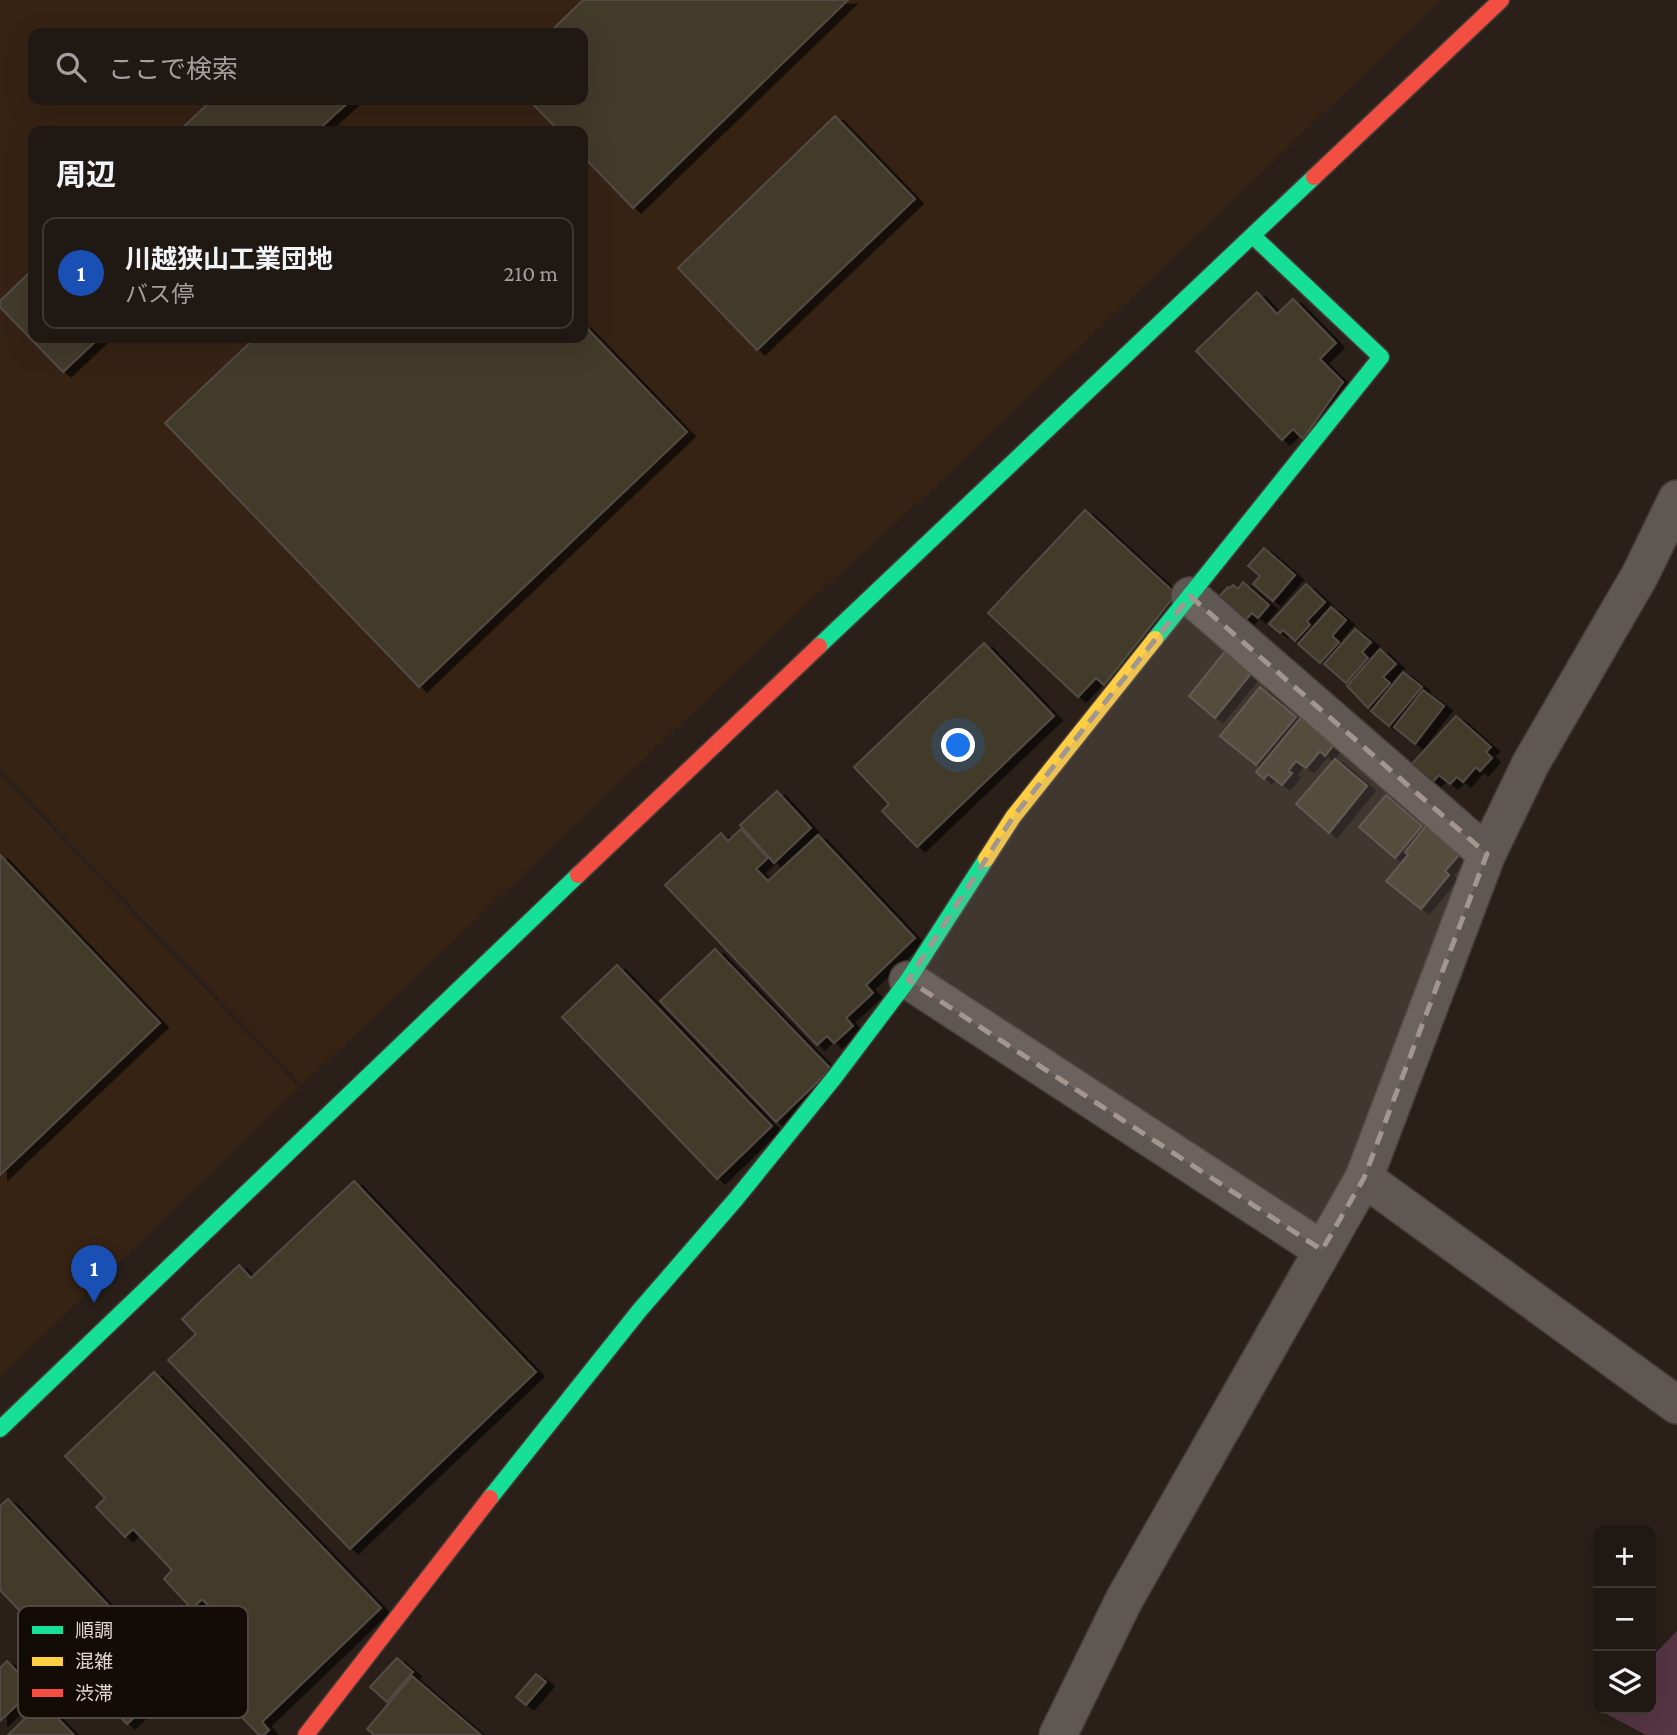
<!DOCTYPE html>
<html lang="ja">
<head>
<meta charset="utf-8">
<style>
  body { margin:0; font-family:"Crimson Pro","Noto Sans JP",serif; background:#28211c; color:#f1f3f6 }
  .controls { position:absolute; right:21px; bottom:21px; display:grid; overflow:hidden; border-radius:14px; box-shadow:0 7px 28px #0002 }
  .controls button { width:63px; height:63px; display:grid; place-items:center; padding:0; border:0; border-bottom:2px solid #3d3733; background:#201813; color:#f1f3f6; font:35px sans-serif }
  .you { position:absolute; left:959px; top:746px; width:24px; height:24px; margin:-18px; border:5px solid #fff; border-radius:50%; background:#1a73e8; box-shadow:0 0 0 10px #1a73e833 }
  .badge { display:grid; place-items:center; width:46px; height:46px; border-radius:50%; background:#2563eb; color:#fff; font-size:23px; font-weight:700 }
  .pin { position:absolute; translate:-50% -58px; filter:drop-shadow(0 2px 4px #0008) }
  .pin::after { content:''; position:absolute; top:37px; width:24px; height:21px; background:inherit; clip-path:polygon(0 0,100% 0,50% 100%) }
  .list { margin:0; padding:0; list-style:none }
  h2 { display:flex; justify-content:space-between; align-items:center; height:91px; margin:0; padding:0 28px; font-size:30px }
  h2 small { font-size:23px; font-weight:400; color:#a2a0a0 }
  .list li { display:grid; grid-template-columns:46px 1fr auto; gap:21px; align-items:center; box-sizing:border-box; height:112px; margin:0 14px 14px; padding:0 14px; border:2px solid #3d3733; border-radius:14px }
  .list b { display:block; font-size:26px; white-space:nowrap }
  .list p { margin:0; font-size:23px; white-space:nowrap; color:#a2a0a0 }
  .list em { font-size:23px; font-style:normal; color:#a2a0a0 }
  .icon { flex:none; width:38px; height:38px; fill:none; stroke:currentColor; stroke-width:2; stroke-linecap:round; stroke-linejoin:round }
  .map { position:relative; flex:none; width:1677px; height:1735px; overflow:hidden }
  .search { position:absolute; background:#201813; box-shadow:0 7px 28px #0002; left:28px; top:28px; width:560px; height:77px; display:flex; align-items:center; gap:18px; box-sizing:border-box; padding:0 24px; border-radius:14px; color:#a2a0a0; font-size:26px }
  .panel { position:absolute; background:#201813; box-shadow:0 7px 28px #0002; left:28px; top:126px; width:560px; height:217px; border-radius:14px }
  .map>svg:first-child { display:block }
  .built { fill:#372314; fill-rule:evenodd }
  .green { fill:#563544 }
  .building { fill:#433a2c; stroke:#534c44; stroke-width:2; filter:url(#shadow) }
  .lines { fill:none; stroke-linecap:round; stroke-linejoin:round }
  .street-casing { stroke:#443b36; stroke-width:40 }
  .fast-casing { stroke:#443b36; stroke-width:19 }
  .slow-casing { stroke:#443b36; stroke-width:19 }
  .jam-casing { stroke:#443b36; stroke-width:19 }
  .street { stroke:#5f5753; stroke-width:37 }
  .fast { stroke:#16e098; stroke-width:16 }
  .slow { stroke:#ffcf43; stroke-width:16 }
  .jam { stroke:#f24e42; stroke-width:16 }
  .marked { fill:#a2968f; fill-opacity:0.2; stroke:#a2968f; stroke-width:5; stroke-dasharray:14 9; stroke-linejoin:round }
  .key { fill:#120b06; stroke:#504842; stroke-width:2 }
  .key-label { font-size:19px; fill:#e2d6cf }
</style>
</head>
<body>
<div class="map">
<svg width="1677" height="1735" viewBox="0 0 1677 1735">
  <defs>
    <filter id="shadow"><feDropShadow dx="8" dy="4.5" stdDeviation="0" flood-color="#0009"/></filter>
  </defs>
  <rect width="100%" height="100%" fill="#2a2019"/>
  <g class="built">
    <path d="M0 0H1441L926 495 813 598 302 1085 0 769ZM33 33H583V100H33ZM33 131H583V338H33Z"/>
    <polygon points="0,774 299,1088 0,1377"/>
  </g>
  <polygon class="green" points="1677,1631 1677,1735 1646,1735 1599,1710 1651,1709 1651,1658"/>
  <g class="building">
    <polygon points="583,0 848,0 633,208 583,156 583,131 559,131 529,100 583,100 583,33 549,33"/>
    <polygon points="212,100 351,100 317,131 179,131"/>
    <polygon points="835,116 915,199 757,350 678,268"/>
    <polygon points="33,269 33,338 99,338 63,372 0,307 0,301"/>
    <polygon points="1257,292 1277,314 1293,299 1336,343 1320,359 1343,382 1303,439 1293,429 1282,440 1196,351"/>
    <polygon points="583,324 687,432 419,687 165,423 255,338 583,338"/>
    <polygon points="1085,510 1176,594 1104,685 1096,678 1078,697 988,613"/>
    <polygon points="1264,548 1295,575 1273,601 1253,584 1260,576 1248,566"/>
    <polygon points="1243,582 1269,605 1258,618 1252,613 1241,625 1214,602 1228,587 1230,588 1233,585 1238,589"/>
    <polygon points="1306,584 1325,602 1307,621 1310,625 1295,641 1283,630 1280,633 1269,624"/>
    <polygon points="1331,607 1346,620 1332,636 1339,642 1320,663 1298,644"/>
    <polygon points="1355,629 1371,642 1362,652 1368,658 1346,683 1324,664"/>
    <polygon points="984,643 1054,716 917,847 882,811 889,804 854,767"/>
    <polygon points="1227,649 1254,670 1215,718 1189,696"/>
    <polygon points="1380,649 1396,664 1383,677 1390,683 1368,708 1347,686"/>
    <polygon points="1403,672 1422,687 1389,726 1371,711"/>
    <polygon points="1260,687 1296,717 1256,765 1220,736"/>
    <polygon points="1423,690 1444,706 1415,744 1394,727"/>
    <polygon points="1303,715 1336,742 1325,756 1320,751 1306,768 1296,761 1288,771 1292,773 1282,785 1268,774 1264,779 1256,772"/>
    <polygon points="1456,716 1491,747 1486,752 1492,758 1480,771 1476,767 1463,782 1457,777 1450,784 1439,775 1428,787 1408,768"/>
    <polygon points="1335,759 1367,786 1329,833 1296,804"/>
    <polygon points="777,791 811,828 774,863 740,825"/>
    <polygon points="1386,795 1422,826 1395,858 1359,827"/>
    <polygon points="1430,821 1464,849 1445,871 1449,875 1421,909 1386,881 1408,855 1405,852"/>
    <polygon points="741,829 768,858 756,869 768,881 818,835 915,938 866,985 873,993 846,1018 853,1026 834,1043 827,1036 817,1045 665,885 721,833 728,841"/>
    <polygon points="0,855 160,1023 0,1175"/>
    <polygon points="715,949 831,1069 776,1122 660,1001"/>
    <polygon points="617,965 772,1126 717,1179 562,1017"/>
    <polygon points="354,1181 536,1372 350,1549 168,1360 196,1334 182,1319 239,1265 251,1278"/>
    <polygon points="154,1372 381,1608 262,1722 269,1730 264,1735 259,1735 202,1676 241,1639 202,1599 192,1609 164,1579 172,1570 133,1529 125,1537 96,1507 105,1498 65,1456"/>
    <polygon points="8,1499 177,1678 127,1724 0,1590 0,1506"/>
    <polygon points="397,1658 413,1672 387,1702 370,1687"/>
    <polygon points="7,1661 34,1689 0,1721 0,1668"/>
    <polygon points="536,1674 546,1682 526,1705 516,1697"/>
    <polygon points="412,1676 481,1735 374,1735 367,1729"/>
    <polygon points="42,1702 74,1735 8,1735"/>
  </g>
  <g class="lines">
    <defs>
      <g id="street">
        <polyline points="1190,596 1487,854"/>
        <polyline points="908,980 1322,1250"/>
        <polyline points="1364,1178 1677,1405"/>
        <polyline points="1058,1735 1124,1600 1364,1178 1487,854 1531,763 1640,575 1677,499"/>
      </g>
      <g id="fast">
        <polyline points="1155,639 1381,357 1253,236"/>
        <polyline points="819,646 1314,177"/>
        <polyline points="0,1429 578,875"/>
        <polyline points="490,1498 639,1311 736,1199 834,1078 908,980 986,859"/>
      </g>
      <polyline id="slow" points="986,859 1013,817 1155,639"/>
      <g id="jam">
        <polyline points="1314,177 1501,0"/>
        <polyline points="578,875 819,646"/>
        <polyline points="306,1735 490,1498"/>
      </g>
    </defs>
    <use href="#street" class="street-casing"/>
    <use href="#fast" class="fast-casing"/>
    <use href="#slow" class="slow-casing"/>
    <use href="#jam" class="jam-casing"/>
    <use href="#street" class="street"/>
    <use href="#fast" class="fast"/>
    <use href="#slow" class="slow"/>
    <use href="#jam" class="jam"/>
  </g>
  <path class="marked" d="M1190 596 1487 854 1364 1178 1322 1250 908 980 1013 817Z"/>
  <rect x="18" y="1606" width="230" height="112" rx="10" class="key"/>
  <rect x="32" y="1626" width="31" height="8" fill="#16e098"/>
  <rect x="32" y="1657" width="31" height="9" fill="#ffcf43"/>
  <rect x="32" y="1689" width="31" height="8" fill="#f24e42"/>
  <g class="key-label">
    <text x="75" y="1637">順調</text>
    <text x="75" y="1668">混雑</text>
    <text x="75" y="1700">渋滞</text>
  </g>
</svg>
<div class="controls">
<button>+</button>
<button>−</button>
<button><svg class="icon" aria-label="layers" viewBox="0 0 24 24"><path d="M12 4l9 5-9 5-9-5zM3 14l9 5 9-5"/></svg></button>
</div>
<div class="you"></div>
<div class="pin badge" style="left:94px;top:1303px;background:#1a4fb4">1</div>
<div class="search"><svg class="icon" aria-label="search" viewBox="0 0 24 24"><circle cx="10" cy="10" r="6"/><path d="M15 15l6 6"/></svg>ここで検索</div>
<section class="panel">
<h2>周辺<small></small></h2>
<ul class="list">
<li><span class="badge" style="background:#1a4fb4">1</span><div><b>川越狭山工業団地</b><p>バス停</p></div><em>210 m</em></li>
</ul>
</section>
</div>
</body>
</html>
